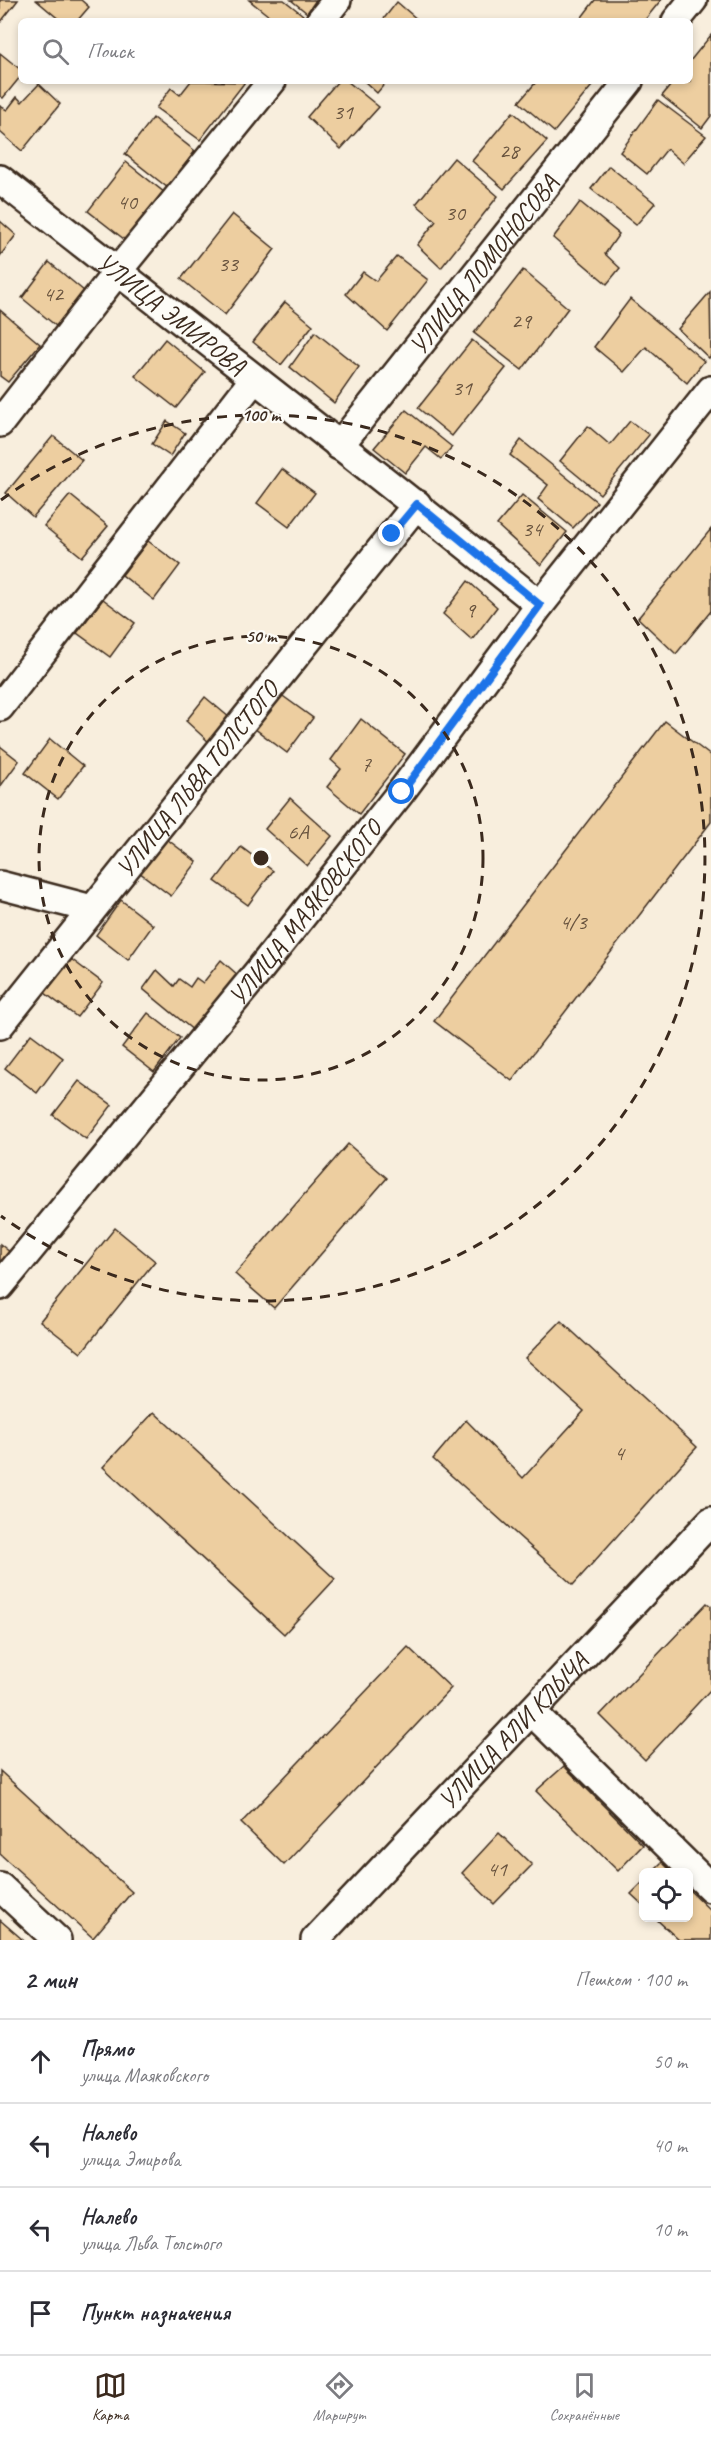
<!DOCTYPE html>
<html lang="ru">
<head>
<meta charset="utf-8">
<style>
  body { margin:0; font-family:Caveat,sans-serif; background:#f7f7f7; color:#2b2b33 }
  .controls { position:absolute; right:18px; bottom:18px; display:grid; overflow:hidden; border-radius:9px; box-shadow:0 3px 9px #0003 }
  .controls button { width:54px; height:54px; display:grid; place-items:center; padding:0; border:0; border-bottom:2px solid #e1e1e2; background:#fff; color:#2b2b33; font:30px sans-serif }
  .stop { position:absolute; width:18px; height:18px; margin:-14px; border:4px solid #1a73e8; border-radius:50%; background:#fff }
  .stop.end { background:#1a73e8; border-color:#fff; box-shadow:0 2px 6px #0008 }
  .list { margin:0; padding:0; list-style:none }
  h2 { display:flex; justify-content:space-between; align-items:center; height:78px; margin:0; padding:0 24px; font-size:26px }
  h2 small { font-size:20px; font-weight:400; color:#7c7c81 }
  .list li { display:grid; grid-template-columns:39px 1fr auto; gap:18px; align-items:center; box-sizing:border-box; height:84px; padding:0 24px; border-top:2px solid #e1e1e2 }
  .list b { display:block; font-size:22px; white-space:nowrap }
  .list p { margin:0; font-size:20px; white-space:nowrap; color:#7c7c81 }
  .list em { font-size:20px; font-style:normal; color:#7c7c81 }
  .icon { flex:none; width:33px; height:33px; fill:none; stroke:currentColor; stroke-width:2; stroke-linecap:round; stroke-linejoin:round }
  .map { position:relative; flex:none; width:711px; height:1940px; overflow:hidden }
  .search { position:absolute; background:#fff; box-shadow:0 3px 9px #0003; left:18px; right:18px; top:18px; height:66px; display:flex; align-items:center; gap:15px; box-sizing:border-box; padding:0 21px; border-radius:9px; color:#7c7c81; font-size:22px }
  .sheet { height:414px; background:#fff }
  nav { display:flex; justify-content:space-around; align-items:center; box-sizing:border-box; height:84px; border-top:2px solid #e1e1e2; background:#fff; font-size:16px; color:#7c7c81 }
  nav a { display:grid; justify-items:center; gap:3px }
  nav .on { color:#3b2a1e }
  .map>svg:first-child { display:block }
  .building { fill:#edcea0; stroke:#3b2a1e; stroke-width:1.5 }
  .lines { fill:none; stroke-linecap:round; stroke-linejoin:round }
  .minor-casing { stroke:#3b2a1e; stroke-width:32 }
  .minor { stroke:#fdfcf7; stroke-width:27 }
  .route { stroke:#1a73e8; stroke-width:8 }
  .ring { fill:none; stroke:#3b2a1e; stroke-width:3; stroke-dasharray:10 8 }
  .labels { text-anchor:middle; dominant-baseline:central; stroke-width:4.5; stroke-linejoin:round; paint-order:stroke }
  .number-label { font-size:22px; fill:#68533e }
  .street-label { font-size:26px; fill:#3b2a1e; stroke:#fdfcf7 }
  .centre { fill:#3b2a1e; stroke:#fdfcf7; stroke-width:3 }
  .ring-label { font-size:18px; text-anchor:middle; font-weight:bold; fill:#3b2a1e; stroke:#fdfcf7; stroke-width:4.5; stroke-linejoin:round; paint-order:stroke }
</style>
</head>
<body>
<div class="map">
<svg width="711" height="1940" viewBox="0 0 711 1940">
  <rect width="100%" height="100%" fill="#f8eedd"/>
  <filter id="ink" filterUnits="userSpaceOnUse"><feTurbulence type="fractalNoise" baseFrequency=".0167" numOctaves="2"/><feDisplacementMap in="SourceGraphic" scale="12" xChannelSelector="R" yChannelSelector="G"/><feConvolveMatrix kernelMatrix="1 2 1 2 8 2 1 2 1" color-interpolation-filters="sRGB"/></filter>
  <g filter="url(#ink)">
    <g class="building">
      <polygon points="0,0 18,0 0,23"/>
      <polygon points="36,0 81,0 89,7 77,21 61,21"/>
      <polygon points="249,0 284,0 303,15 298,21 265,21 269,16"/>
      <polygon points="291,0 316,0 307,13"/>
      <polygon points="595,0 661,0 644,21 579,21"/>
      <polygon points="397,2 419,21 382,21"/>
      <polygon points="711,35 711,116 702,128 662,96 674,81 690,81 690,61"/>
      <polygon points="0,53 21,70 21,76 3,98 0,96"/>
      <polygon points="191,81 245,82 200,140 156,108 171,88 180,95"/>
      <polygon points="338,81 347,81 379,107 341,149 307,117"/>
      <polygon points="364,81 387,81 377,93"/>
      <polygon points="537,81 596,81 554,132 519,102"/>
      <polygon points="39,84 60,104 22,151 0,132 0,106 7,110 17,97 22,102"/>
      <polygon points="658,100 706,136 683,163 667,149 647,174 620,152"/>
      <polygon points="513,112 547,141 504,189 472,161"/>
      <polygon points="153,118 195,151 168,188 125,154"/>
      <polygon points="454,158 498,196 441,268 417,245 436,221 416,204"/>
      <polygon points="126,162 165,193 129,243 88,211"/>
      <polygon points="609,166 655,203 636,225 591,189"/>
      <polygon points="580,202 619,234 605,254 620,268 607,284 553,238"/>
      <polygon points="232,214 275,249 225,315 181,279"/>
      <polygon points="0,221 16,235 0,256"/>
      <polygon points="397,256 428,280 387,331 346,294 363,272 376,281"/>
      <polygon points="49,262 84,291 56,326 22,298"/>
      <polygon points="523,270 568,308 522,370 474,333"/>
      <polygon points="710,292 711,355 709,358 678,329"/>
      <polygon points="630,299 704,361 687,383 646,347 624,372 594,347"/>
      <polygon points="285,302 313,325 281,365 253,342"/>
      <polygon points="0,310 40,344 8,382 0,376"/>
      <polygon points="315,332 359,367 334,403 290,367"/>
      <polygon points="165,339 205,372 176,408 135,376"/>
      <polygon points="472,340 506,368 452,436 418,408"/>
      <polygon points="406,410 452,447 441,459 426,447 405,473 374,448"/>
      <polygon points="167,421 185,433 170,456 152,444"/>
      <polygon points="630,421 649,435 600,494 560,461 588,426 610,445"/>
      <polygon points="53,436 82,460 33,517 6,493"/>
      <polygon points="521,440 597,502 573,528 538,499 548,485 510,455"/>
      <polygon points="282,469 315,493 289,527 257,503"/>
      <polygon points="70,495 108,526 82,557 44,526"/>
      <polygon points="522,495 567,532 541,565 497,525"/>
      <polygon points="711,529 711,611 676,654 638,618"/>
      <polygon points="148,541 180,565 154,600 122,575"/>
      <polygon points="468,581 497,607 472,640 443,614"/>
      <polygon points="103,599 135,623 110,657 77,633"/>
      <polygon points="280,694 313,718 287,753 254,728"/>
      <polygon points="205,697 230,718 211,744 186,721"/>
      <polygon points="361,719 405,754 359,814 327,787 341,769 331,760"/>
      <polygon points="665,721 711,756 711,822 512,1081 434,1021"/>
      <polygon points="50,739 83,766 58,799 25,773"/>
      <polygon points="0,746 19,761 0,787"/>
      <polygon points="290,798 332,836 307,866 265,829"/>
      <polygon points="164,837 197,862 171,896 139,872"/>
      <polygon points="241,847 273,871 248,905 215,881"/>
      <polygon points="121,900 153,925 128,960 96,935"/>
      <polygon points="71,959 103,983 77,1017 45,993"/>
      <polygon points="221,960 239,976 194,1031 143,989 157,970 174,986 179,979 190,987 196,978 203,983"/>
      <polygon points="148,1013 180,1038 154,1072 122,1047"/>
      <polygon points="31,1034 63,1058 37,1093 5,1068"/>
      <polygon points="79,1081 112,1105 86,1139 53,1115"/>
      <polygon points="348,1144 387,1178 274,1308 235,1274"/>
      <polygon points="115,1228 155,1261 81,1353 40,1321"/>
      <polygon points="0,1244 16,1257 0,1277"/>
      <polygon points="561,1321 697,1447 573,1585 433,1459 466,1420 523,1478 584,1411 525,1358"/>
      <polygon points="154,1412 335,1579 284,1634 103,1467"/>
      <polygon points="707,1603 711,1606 711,1689 645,1760 600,1715"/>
      <polygon points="408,1647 451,1688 284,1865 241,1823"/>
      <polygon points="564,1766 643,1845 618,1871 536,1791"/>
      <polygon points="0,1771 132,1892 93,1938 0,1854"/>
      <polygon points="499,1833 532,1865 494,1904 462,1873"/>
      <polygon points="662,1862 672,1872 652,1872"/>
      <polygon points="644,1881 644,1906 631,1894"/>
      <polygon points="688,1889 711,1911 711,1940 679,1940 655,1918 688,1918"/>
      <polygon points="0,1920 23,1940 0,1940"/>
    </g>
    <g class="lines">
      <defs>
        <g id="minor">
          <polyline points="320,21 337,0"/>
          <polyline points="676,21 693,0"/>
          <path id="s1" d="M0 179C180 321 362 460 540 605"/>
          <polyline points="0,423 117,272 272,81"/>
          <path id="s2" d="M339 446 629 81"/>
          <polyline points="0,707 254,379"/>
          <polyline points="0,885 92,909"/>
          <path id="s3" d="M0 1025 417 504"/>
          <path id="s4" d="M0 1286 257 973 401 792 540 605 711 390"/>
          <polyline points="532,1712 711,1888"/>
          <polyline points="0,1887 57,1940"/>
          <path id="s5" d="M315 1940 711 1521"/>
        </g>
      </defs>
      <use href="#minor" class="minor-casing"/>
      <use href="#minor" class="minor"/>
    </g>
  </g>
  <g class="lines" filter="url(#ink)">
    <polyline class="route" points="392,534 417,504 540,605 402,792"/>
  </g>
  <g class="ring">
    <circle cx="261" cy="858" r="222"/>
    <path d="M1 500A443 443 0 1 1 1 1216"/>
  </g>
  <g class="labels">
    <g class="number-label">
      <text x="343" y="112">31</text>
      <text x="509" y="151">28</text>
      <text x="127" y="202">40</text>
      <text x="455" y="213">30</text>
      <text x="228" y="264">33</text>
      <text x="53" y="294">42</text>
      <text x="521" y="321">29</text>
      <text x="462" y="388">31</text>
      <text x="532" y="529">34</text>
      <text x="470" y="610">9</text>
      <text x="366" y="764">7</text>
      <text x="298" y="832">6А</text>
      <text x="573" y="922">4/3</text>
      <text x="619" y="1453">4</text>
      <text x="497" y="1869">41</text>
    </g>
    <g class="street-label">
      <text stroke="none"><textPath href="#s2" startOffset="232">УЛИЦА ЛОМОНОСОВА</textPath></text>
      <text stroke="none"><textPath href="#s1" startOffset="218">УЛИЦА ЭМИРОВА</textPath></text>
      <text stroke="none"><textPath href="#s3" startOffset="315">УЛИЦА ЛЬВА ТОЛСТОГО</textPath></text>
      <text stroke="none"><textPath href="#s4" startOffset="482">УЛИЦА МАЯКОВСКОГО</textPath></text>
      <text stroke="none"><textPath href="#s5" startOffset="288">УЛИЦА АЛИ КЛЫЧА</textPath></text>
    </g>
  </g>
  <circle cx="261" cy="858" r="9" class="centre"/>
  <g class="ring-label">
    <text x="261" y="421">100 m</text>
    <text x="261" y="642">50 m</text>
  </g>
</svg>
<div class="controls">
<button><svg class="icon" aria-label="locate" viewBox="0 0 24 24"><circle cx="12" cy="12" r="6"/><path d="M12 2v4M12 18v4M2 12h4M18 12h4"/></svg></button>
</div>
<div class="stop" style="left:402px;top:792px"></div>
<div class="stop end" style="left:392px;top:534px"></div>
<div class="search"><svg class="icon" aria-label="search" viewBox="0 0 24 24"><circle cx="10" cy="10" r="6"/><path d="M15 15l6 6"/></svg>Поиск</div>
</div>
<section class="sheet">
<h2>2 мин<small>Пешком · 100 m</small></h2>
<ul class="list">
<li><svg class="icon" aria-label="ahead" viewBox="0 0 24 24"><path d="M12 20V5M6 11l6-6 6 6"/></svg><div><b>Прямо</b><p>улица Маяковского</p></div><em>50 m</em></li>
<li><svg class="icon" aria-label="left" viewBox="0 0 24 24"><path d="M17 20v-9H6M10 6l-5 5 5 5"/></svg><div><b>Налево</b><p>улица Эмирова</p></div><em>40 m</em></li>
<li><svg class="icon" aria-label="left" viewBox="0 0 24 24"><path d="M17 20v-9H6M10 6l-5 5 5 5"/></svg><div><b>Налево</b><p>улица Льва Толстого</p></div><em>10 m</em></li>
<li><svg class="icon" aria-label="arrive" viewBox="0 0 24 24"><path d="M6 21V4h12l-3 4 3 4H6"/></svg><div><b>Пункт назначения</b></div></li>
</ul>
</section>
<nav>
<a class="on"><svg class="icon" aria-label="map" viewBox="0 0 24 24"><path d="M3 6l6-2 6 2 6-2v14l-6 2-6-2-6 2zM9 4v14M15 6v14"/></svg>Карта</a>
<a><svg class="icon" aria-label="directions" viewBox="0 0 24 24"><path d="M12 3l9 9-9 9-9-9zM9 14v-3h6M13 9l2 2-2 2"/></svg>Маршрут</a>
<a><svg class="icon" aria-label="saved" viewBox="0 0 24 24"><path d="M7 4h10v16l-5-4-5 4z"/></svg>Сохранённые</a>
</nav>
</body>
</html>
